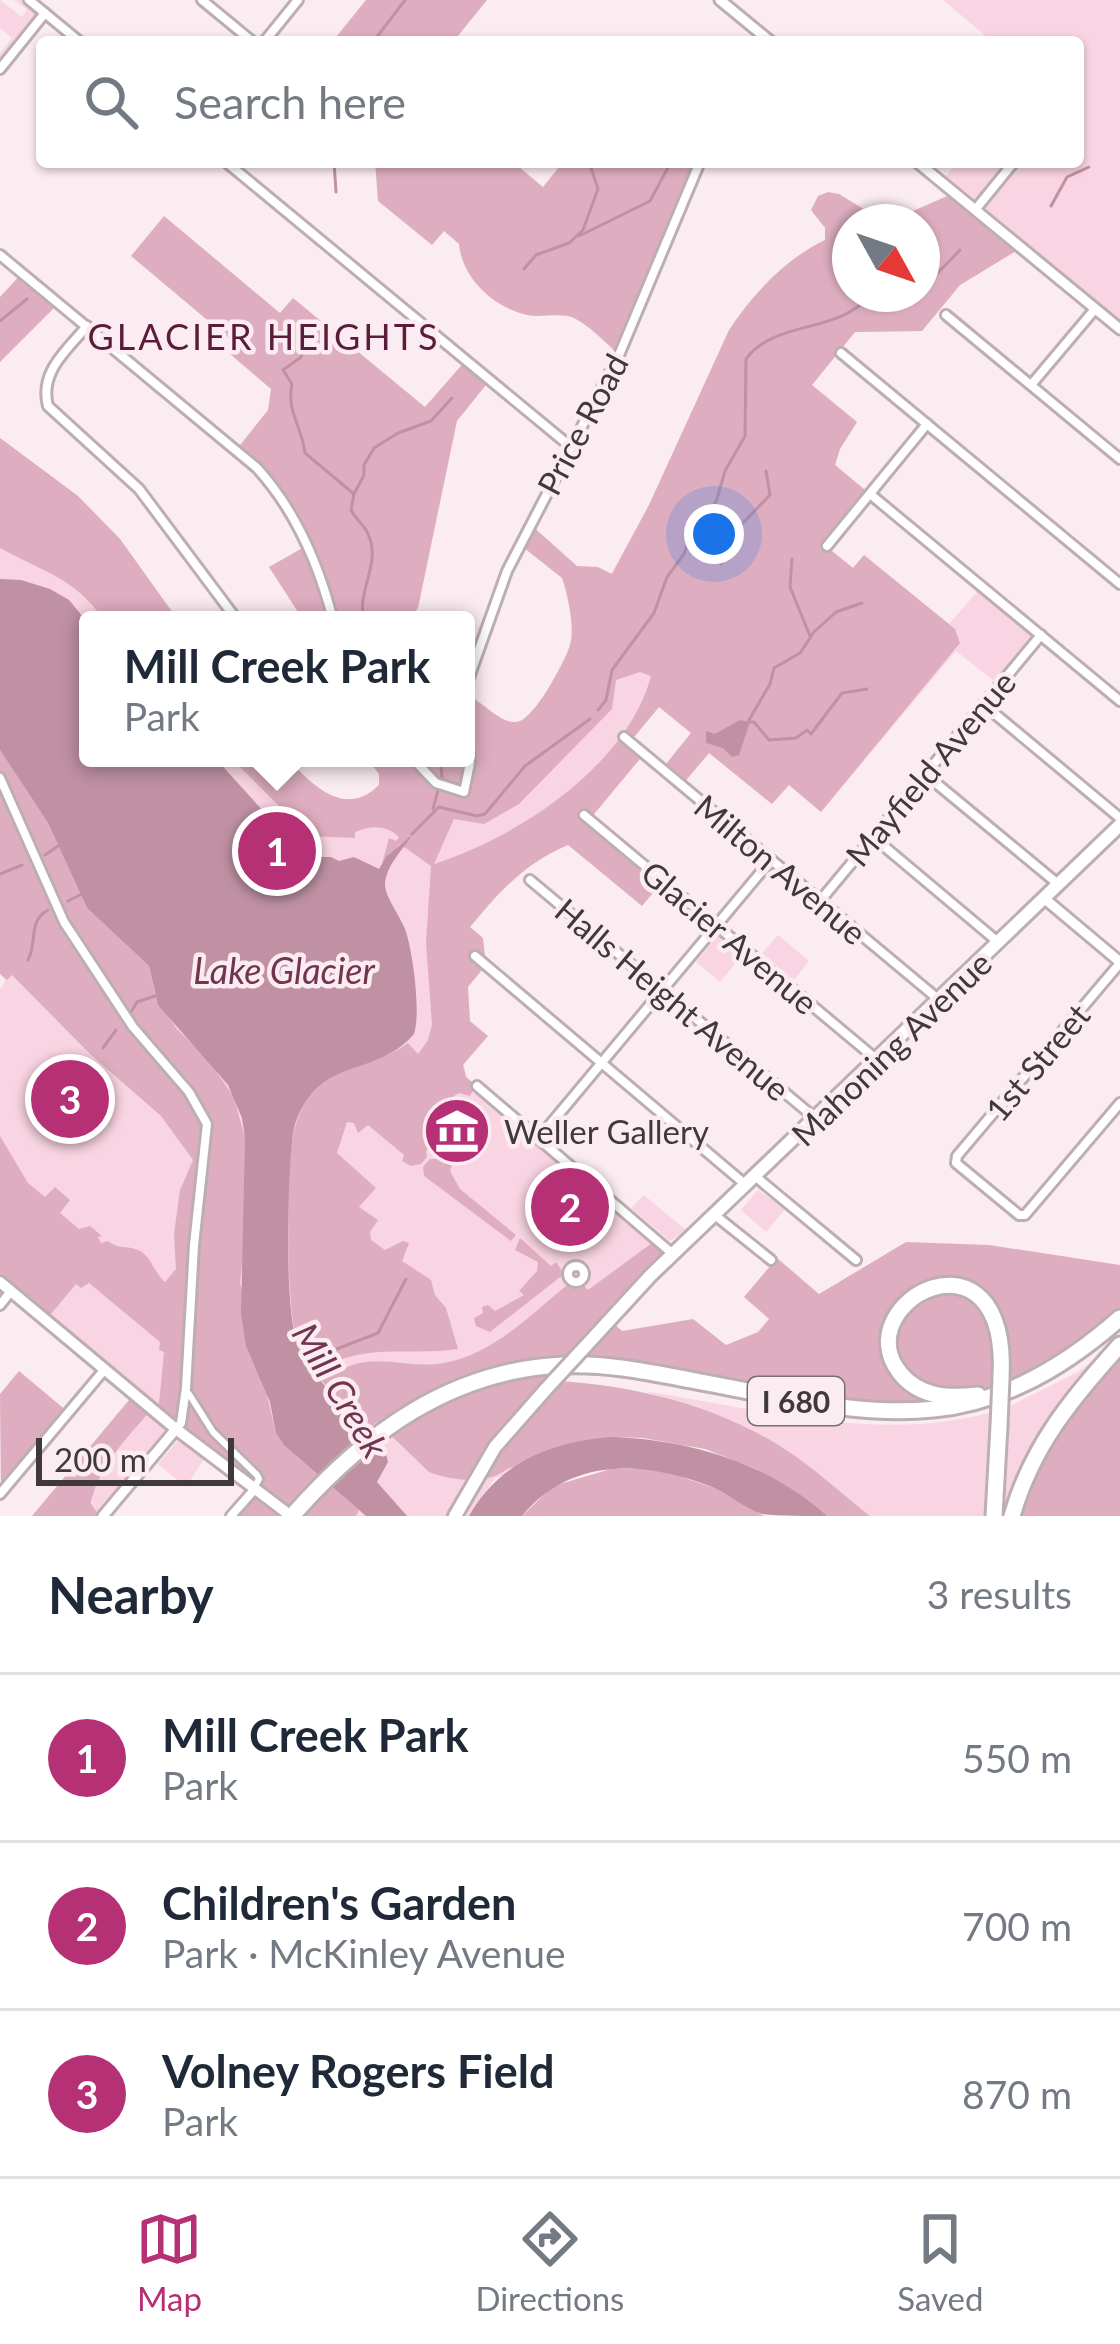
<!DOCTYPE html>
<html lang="en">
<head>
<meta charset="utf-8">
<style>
  body { margin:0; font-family:Lato,sans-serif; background:#f2f2f3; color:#1f2937 }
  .compass { position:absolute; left:832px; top:204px; width:108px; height:108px; border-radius:50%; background:#fff; box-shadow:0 3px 9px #0004; rotate:130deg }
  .scale { position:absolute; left:36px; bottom:30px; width:198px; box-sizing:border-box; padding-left:12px; border:6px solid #3f393b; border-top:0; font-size:33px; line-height:42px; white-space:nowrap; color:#3f393b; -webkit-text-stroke:9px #fbecf2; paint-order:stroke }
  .you { position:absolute; left:714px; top:534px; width:42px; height:42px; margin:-30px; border:9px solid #fff; border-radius:50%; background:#1a73e8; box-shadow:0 0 0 18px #1a73e833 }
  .badge { display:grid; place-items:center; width:78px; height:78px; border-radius:50%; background:#b53074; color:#fff; font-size:39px; font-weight:700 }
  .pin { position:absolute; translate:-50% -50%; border:6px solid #fff; box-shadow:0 3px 12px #0006 }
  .popup { position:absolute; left:79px; top:611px; width:396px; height:156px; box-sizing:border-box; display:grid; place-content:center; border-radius:12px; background:#fff; filter:drop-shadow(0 3px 9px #0005); font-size:39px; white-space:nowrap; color:#747a83 }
  .popup b { font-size:45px; color:#1f2937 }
  .popup::after { content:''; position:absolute; left:50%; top:100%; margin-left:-24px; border:24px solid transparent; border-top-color:#fff }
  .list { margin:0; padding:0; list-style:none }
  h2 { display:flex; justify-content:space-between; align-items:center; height:156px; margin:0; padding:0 48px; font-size:51px }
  h2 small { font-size:39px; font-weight:400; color:#747a83 }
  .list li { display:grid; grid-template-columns:78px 1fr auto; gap:36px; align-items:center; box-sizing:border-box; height:168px; padding:0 48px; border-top:3px solid #e0e1e3 }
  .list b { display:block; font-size:45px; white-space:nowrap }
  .list p { margin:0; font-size:39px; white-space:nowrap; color:#747a83 }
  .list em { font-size:39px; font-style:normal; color:#747a83 }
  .icon { flex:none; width:66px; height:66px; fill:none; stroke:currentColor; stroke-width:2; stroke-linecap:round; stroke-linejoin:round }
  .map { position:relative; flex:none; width:1120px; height:1516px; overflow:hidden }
  .search { position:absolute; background:#fff; box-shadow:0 3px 9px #0004; left:36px; right:36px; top:36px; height:132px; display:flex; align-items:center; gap:30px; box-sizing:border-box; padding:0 42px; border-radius:12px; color:#747a83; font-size:45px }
  .sheet { height:660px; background:#fff }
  nav { display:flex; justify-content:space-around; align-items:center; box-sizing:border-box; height:168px; border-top:3px solid #e0e1e3; background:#fff; font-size:33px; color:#747a83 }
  nav a { display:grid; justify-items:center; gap:6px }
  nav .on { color:#b53074 }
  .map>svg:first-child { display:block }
  .green { fill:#f9d4e2 }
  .forest { fill:#deaec0; fill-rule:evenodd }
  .water { fill:#bf91a3 }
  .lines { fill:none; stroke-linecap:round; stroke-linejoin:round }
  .stream { stroke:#bf91a3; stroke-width:3 }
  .pedestrian-casing { stroke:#bcaeb3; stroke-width:12 }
  .minor-casing { stroke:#bcaeb3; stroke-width:14 }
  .tertiary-casing { stroke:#bcaeb3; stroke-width:15 }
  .secondary-casing { stroke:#bcaeb3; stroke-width:16 }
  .primary-casing { stroke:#bcaeb3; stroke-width:18 }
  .motorway-casing { stroke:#bcaeb3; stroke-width:21 }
  .pedestrian { stroke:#fff; stroke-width:6 }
  .minor { stroke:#fff; stroke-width:8 }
  .tertiary { stroke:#fff; stroke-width:9 }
  .secondary { stroke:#fff; stroke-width:10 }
  .primary { stroke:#fff; stroke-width:12 }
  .motorway { stroke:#fff; stroke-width:15 }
  .primary-bridge-casing { stroke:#bcaeb3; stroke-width:18; stroke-linecap:butt }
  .motorway-bridge-casing { stroke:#bcaeb3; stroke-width:21; stroke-linecap:butt }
  .primary-bridge { stroke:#fff; stroke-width:12 }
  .motorway-bridge { stroke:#fff; stroke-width:15 }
  .labels { text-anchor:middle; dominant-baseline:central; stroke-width:9; stroke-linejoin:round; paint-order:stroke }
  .shield { fill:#fbecf2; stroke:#776f72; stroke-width:3 }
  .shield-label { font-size:30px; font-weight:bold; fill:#3f393b }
  .street-label { font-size:33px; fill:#3f393b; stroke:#fbecf2 }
  .poi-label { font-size:33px; fill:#3f393b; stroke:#fbecf2; text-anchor:start }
  .neighbourhood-label { font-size:36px; letter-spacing:3px; fill:#5b1b3a; stroke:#fbecf2 }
  .water-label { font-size:36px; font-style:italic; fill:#71354f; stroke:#fbecf2 }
</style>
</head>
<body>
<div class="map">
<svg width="1120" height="1516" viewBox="0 0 1120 1516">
  <rect width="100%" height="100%" fill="#fbecf2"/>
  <g class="green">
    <polygon points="0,0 22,17 27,10 15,0 29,0 45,13 0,69 0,53 12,38 0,28"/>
    <path d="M943 0H1120V329L1021 248 960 285 922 331 855 332 812 385 857 422 840 449 835 465 870 494 827 547 853 568 864 555 949 624 982 586 1041 635 999 685 956 651 821 812 789 785 772 804 709 753 682 785 662 769 691 733 659 707 630 742 644 754 568 845 539 858 503 888 470 927 460 1051 467 1078 675 1256 554 1381 623 1437 495 1478 469 1516H292L0 1282V989L6 980 0 974V438L78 496 120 539 178 620H88V758H287C312 785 345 819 379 785V774L367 758H466L525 720 539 705 649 505 729 331C752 295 780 271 813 246L850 294H922V222H888L953 194 941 182 957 162H1078V42H993Z"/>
    <polygon points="719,934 743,954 720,982 696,962"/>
    <polygon points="778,935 809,961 794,980 762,953"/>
    <polygon points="758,1190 785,1209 766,1232 741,1210"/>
    <polygon points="644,1195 686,1230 670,1241 631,1208"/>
    <polygon points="1120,1340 1012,1516 1003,1516 1010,1406 1078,1372"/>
    <path d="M644 1391C761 1409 883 1445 1000 1410L994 1516H870L782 1447 745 1427Z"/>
    <path d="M147 1413 167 1429 96 1514C80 1482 128 1437 147 1413Z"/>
    <polygon points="179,1439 204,1459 186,1487 158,1464"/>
  </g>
  <g class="forest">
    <polygon points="366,0 487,0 453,42 332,42"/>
    <path d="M375 162H513L543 187 563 162H700L619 355C606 343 590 326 574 318 562 312 542 318 527 315 493 307 462 278 459 244L444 231 432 245 378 201Z"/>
    <path d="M828 192 839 194 885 222H850V294H922V222H888L954 193 1021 248 960 285 922 331 855 332 812 385 857 422 840 449 835 465 870 494 827 547 853 568 864 555 955 629 960 643 821 812 789 785 772 804 709 753 682 785 662 769 691 733 659 707 630 742 644 754 590 819 663 881 642 906 568 845C525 863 499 892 470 927L483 938 486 965 468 987 470 1021 488 1036 463 1065 466 1077 476 1085 470 1096 459 1093 441 1104 439 1111 443 1115 438 1123 448 1132H440V1138L426 1151 427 1157 421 1164 411 1166 402 1161 404 1155 368 1125 358 1133 354 1123 347 1122 337 1153 376 1188 359 1207 378 1220 370 1232 371 1240 385 1250 403 1241 409 1243 402 1261 431 1280 435 1295 446 1308 458 1349C412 1356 369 1343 326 1366L333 1374C375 1349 401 1370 444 1363 494 1355 534 1311 572 1281H580L588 1290 656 1240 675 1256 610 1320 622 1331 693 1319 726 1345 758 1332 769 1319 744 1297 777 1258 819 1294 906 1242 989 1245 1120 1265V1318L1054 1369 912 1413 569 1365 556 1381C633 1385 714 1405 780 1446 812 1466 841 1493 870 1516H827L756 1469 705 1449 643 1438 613 1437 507 1469C487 1485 453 1481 429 1472L377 1422 359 1436 351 1429C346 1400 317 1380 301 1354 285 1328 286 1169 293 1135 297 1117 304 1100 318 1087 341 1066 380 1064 408 1043L418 1054 428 1040 432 1025 426 943 431 866 400 844 382 864 389 838 396 841 399 837C385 824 371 826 355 832V838L309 836 231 758H287C312 785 345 819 379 785V774L367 758H466V694C482 701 499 723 516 722 533 722 565 662 570 645 575 627 568 596 562 578L519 544 530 524 577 566 598 567 612 574 649 505 729 330C753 294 785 259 825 240V228L811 210 818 196ZM640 672 651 676C627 766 518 837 434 864L454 819 484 824 519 804 612 709 616 680Z"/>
    <polygon points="164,216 280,313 293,298 425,407 466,360 490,380 457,421 418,608 411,617 303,620 269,567 306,546 288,508 237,449 268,410 271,389 230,354 237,345 131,256"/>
    <polygon points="22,273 59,303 0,362 0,297"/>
    <path d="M0 438 78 496 120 539 178 620H104C74 577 43 572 0 548Z"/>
    <path d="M0 750 48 823 87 908 149 966 155 994 176 1028 208 1060 234 1097 245 1138 244 1246 240 1283 276 1433 285 1445 359 1510 356 1516H231L252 1491 158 1414 164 1352 159 1350 160 1342 89 1283 81 1288 76 1284 46 1320 0 1282V1136L28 1183 45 1197 55 1187 70 1200 60 1213 79 1229 90 1226 102 1236 98 1237 101 1243 108 1241C120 1250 125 1245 138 1250 151 1255 154 1273 165 1282L176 1269 174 1234 180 1190 193 1160 161 1116 89 1053 12 975 7 980 0 974Z"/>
    <polygon points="445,1146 455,1154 450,1171 460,1189 516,1235 511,1241 424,1176 423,1167 430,1159 437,1159"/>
    <polygon points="520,1238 551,1266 556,1262 564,1274 490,1332 476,1326 474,1318 483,1313 482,1307 488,1305 495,1311 524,1295 519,1291 537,1271 538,1262 515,1250"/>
    <polygon points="1120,1345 1120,1516 1012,1516 1028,1469"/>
    <polygon points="19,1371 68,1412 1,1493 0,1394"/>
    <path d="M134 1394 152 1409C128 1437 98 1466 91 1503L99 1516H32Z"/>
    <polygon points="611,1469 659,1469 717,1489 764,1516 522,1516 553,1486"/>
  </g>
  <g class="water">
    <path d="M0 579 21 580 50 589 69 600 88 623V758H215L305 857H331L339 861 354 857 379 869 386 857 412 835C402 851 386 866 385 884 384 896 402 918 406 932 413 954 421 1013 414 1034 385 1069 340 1062 313 1092 301 1106 293 1123 292 1142 288 1182 283 1318 300 1351 311 1372 330 1391 345 1409 351 1418 349 1424 355 1433 371 1440 385 1441 388 1462L377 1482 407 1516H366L284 1445 276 1433 270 1402 246 1346 241 1314 245 1138 242 1118 228 1085 158 1005 149 966 87 908 48 823 0 750Z"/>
    <polygon points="740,720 750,722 739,755 732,757 723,748 706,743 706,731 715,734"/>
    <path d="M613 1437C691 1440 768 1463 827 1516 808 1516 779 1516 762 1514 744 1508 729 1494 712 1487 645 1461 572 1456 522 1516H469C499 1462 553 1441 613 1437Z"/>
  </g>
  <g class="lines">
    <g class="stream">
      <polyline points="373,42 405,0"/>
      <polyline points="334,162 336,192"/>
      <polyline points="1051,206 1067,177 1089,167"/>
      <polyline points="579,236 650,201 671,162"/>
      <polyline points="524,269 536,255 569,243 583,230 598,189 589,162"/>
      <polyline points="922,289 960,250"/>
      <polyline points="0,321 27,299"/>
      <path d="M306 347 300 358 283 370 292 384C286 410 302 427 305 453L354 494"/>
      <polyline points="792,559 790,587 810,636"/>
      <polyline points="721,564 738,540 742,524 770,495 766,471"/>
      <path d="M364 620C356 591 382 564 368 534 364 524 356 520 351 510L354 494 364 475V465L374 448 398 433 431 421 452 398"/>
      <path d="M598 710 606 700 612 670 654 613 667 577 684 554 692 531 716 502 725 471 745 436 746 359C775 319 839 335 871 294"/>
      <polyline points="749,720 770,684 774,668 800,653 814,632 836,612 862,603"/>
      <polyline points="750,722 754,722 769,740 796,738 807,730 811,734 842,693 867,689"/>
      <polyline points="440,758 442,778"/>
      <polyline points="433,809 438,790"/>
      <polyline points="412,834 439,807 477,816 485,814 525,766 590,719"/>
      <polyline points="45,855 58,846"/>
      <polyline points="0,874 22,865"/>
      <polyline points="68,901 82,894"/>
      <path d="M28 960C38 942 27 922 48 910"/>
      <polyline points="131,1012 137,1002 155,996"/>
      <polyline points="103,1048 116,1030"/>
      <polyline points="329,1352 378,1333 406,1279"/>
    </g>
    <defs>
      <polyline id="pedestrian" points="189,1394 213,1432 257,1475 259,1479 254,1488"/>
      <g id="minor">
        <polyline points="29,0 80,42"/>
        <polyline points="202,0 253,42"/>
        <polyline points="264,42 298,0"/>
        <polyline points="0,69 45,13"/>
        <polyline points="226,162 571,447"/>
        <polyline points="975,210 1014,162"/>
        <path d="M0 255 257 468C296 511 319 565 333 620"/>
        <polyline points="946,315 1120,459"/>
        <path d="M87 326C67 350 39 372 48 406L139 489 237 620"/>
        <polyline points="841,353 1120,584"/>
        <polyline points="1031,385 1095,309"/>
        <polyline points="870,494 1120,701"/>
        <polyline points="827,546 927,424"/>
        <polyline points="466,686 507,571 619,355 700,162"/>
        <polyline points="983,704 1120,818"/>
        <polyline points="624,737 938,999"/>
        <polyline points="412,758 436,783 464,792 470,763 466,733"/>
        <polyline points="925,774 1058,884"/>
        <polyline points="0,778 64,922 133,1027 189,1092 207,1124 194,1245 186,1388 181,1423 176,1429"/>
        <polyline points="584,815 876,1059"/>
        <polyline points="873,837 998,942"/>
        <polyline points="530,880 815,1118"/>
        <polyline points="820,901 1041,635"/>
        <polyline points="475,956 746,1185"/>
        <polyline points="1120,963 957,1156 956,1163 1019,1215 1025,1215 1120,1103"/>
        <polyline points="477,1086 674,1255"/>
        <polyline points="538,1139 771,860"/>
        <polyline points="756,1177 856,1260"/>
        <polyline points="716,1216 771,1260"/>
        <circle cx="576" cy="1274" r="8"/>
        <polyline points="0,1305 11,1291"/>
        <polyline points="0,1494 105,1369"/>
        <polyline points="231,1516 253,1491"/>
      </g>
      <g id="tertiary">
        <polyline points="720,0 771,42"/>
        <polyline points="917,162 1120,329"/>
        <polyline points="1045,899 1120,962"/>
        <polyline points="103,1516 176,1429"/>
      </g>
      <polyline id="secondary" points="0,1282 176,1429 291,1516"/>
      <g id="primary">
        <polyline points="594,1337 651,1275 1120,825"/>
        <polyline points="455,1516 495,1447 546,1389"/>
      </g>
      <g id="motorway">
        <path d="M978 1395C949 1398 920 1398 900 1373 844 1302 1010 1215 1001 1378"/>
        <path d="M292 1516C364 1434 450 1370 563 1365 606 1363 649 1372 691 1380 867 1413 971 1449 1120 1318"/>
        <polyline points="994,1516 999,1426"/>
        <path d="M1012 1516C1032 1446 1072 1398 1120 1345"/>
      </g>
    </defs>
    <use href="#pedestrian" class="pedestrian-casing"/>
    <use href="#minor" class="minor-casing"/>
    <use href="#tertiary" class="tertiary-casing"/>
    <use href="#secondary" class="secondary-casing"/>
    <use href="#primary" class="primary-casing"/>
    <use href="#motorway" class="motorway-casing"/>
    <use href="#pedestrian" class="pedestrian"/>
    <use href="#minor" class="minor"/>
    <use href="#tertiary" class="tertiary"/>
    <use href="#secondary" class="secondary"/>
    <use href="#primary" class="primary"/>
    <use href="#motorway" class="motorway"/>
    <defs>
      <polyline id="primary-bridge" points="546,1389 594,1337"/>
      <polyline id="motorway-bridge" points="999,1426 1001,1378"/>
    </defs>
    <use href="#primary-bridge" class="primary-bridge-casing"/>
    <use href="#motorway-bridge" class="motorway-bridge-casing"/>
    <use href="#primary-bridge" class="primary-bridge"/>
    <use href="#motorway-bridge" class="motorway-bridge"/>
  </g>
  <defs>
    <symbol id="museum-disc" viewBox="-11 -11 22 22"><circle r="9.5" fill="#b53074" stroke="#fbecf2"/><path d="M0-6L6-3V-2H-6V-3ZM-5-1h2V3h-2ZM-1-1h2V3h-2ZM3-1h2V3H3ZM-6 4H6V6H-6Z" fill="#fff"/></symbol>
  </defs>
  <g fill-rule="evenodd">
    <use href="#museum-disc" x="419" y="1093" width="76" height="76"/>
  </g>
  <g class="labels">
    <rect class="shield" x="748" y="1377" width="96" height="48" rx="9"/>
    <g class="shield-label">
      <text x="796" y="1401">I 680</text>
    </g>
    <g class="street-label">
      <text transform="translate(582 424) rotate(-62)">Price Road</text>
      <text transform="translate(930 768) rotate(-50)">Mayfield Avenue</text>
      <text transform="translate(781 869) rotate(40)">Milton Avenue</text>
      <text transform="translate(730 937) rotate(40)">Glacier Avenue</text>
      <text transform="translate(673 999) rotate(40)">Halls Height Avenue</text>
      <text transform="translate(891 1048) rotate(-44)">Mahoning Avenue</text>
      <text transform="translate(1037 1062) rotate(-50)">1st Street</text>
    </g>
    <g class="poi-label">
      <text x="504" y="1131">Weller Gallery</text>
    </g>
    <g class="neighbourhood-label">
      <text x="264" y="336">GLACIER HEIGHTS</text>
    </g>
    <g class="water-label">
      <text x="284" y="970">Lake Glacier</text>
      <text transform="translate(341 1390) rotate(59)">Mill Creek</text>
    </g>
  </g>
</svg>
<svg class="compass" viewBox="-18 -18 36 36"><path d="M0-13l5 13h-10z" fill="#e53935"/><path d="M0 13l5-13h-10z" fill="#747a83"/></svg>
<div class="scale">200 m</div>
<div class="you"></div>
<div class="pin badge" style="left:277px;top:851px">1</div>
<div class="popup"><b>Mill Creek Park</b>Park</div>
<div class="pin badge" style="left:570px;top:1207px">2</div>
<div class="pin badge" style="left:70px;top:1099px">3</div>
<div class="search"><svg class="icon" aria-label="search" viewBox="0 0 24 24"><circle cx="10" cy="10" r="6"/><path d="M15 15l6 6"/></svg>Search here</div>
</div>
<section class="sheet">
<h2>Nearby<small>3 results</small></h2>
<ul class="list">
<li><span class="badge">1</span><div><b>Mill Creek Park</b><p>Park</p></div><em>550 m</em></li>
<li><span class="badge">2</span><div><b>Children's Garden</b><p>Park · McKinley Avenue</p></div><em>700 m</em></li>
<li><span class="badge">3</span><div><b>Volney Rogers Field</b><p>Park</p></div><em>870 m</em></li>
</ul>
</section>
<nav>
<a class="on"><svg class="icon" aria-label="map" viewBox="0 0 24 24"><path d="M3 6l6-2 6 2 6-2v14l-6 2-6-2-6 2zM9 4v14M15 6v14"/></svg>Map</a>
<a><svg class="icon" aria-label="directions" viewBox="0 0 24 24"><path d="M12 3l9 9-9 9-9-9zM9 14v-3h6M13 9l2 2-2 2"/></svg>Directions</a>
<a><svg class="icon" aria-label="saved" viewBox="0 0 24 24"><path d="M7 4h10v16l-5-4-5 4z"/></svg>Saved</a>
</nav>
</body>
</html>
